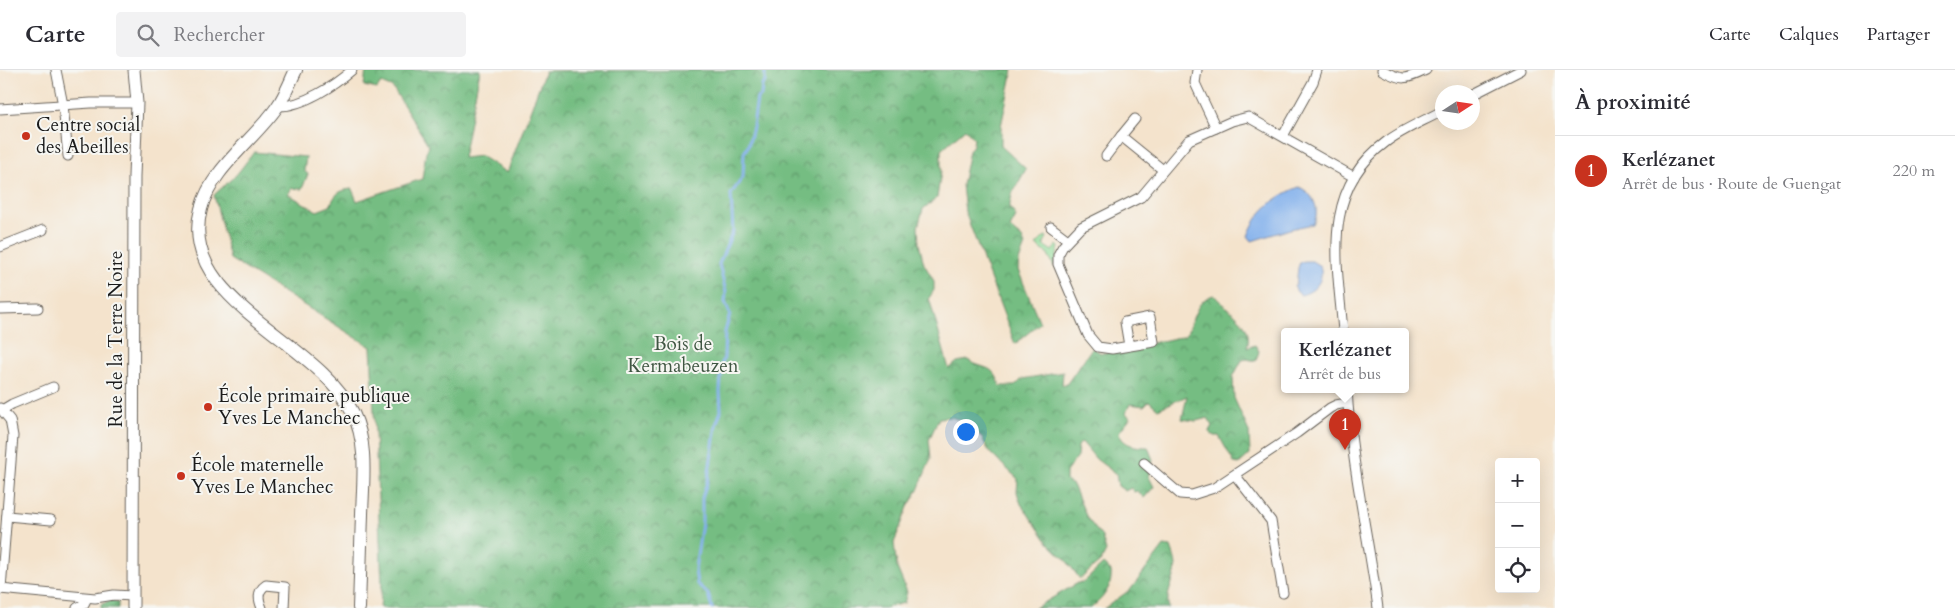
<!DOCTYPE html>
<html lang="fr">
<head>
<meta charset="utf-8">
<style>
  body { margin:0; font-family:Cardo,serif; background:#f2f2f3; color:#2b2b33 }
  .controls { position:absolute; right:15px; bottom:15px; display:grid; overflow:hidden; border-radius:5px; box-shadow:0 5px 20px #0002 }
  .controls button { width:45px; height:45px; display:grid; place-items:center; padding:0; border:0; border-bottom:1px solid #e1e1e2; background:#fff; color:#2b2b33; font:25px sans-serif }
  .compass { position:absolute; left:1435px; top:15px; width:45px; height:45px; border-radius:50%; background:#fff; box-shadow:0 5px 20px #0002; rotate:78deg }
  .you { position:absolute; left:965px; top:361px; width:18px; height:18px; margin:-12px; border:4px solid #fff; border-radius:50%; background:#1a73e8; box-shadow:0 0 0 8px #1a73e833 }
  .badge { display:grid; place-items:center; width:32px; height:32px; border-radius:50%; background:#c8321e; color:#fff; font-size:16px; font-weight:700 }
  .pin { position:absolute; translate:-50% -41px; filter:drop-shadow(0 1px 2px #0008) }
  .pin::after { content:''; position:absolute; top:26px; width:18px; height:15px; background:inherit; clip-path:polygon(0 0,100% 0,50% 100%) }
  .popup { position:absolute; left:1281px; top:258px; width:128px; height:65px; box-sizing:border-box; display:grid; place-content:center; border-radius:5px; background:#fff; filter:drop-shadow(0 1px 4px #0005); font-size:16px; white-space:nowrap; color:#7c7c81 }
  .popup b { font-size:19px; color:#2b2b33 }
  .popup::after { content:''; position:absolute; left:50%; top:100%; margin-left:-10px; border:10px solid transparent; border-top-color:#fff }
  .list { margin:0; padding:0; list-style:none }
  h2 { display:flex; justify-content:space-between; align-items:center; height:65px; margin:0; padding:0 20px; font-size:21px }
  h2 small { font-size:16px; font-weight:400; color:#7c7c81 }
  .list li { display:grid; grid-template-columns:32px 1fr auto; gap:15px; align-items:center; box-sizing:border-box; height:70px; padding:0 20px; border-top:1px solid #e1e1e2 }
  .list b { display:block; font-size:19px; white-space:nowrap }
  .list p { margin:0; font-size:16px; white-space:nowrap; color:#7c7c81 }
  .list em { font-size:16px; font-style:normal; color:#7c7c81 }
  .icon { flex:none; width:28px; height:28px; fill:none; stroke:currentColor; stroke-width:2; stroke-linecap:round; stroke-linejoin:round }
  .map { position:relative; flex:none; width:1555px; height:538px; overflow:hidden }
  header { display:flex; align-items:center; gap:30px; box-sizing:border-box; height:70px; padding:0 25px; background:#fff; border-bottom:1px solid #e1e1e2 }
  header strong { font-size:24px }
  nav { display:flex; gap:28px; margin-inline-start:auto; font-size:18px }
  .search { width:350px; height:45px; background:#f2f2f3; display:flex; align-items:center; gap:12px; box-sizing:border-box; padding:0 18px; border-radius:5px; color:#7c7c81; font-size:19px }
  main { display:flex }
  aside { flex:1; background:#fff }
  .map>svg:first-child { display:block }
  .grass { fill:#92de9a; stroke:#577d5b }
  .forest { fill:url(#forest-crowns); stroke:#486c4f }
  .water { fill:#82b0ec; stroke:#4f6684 }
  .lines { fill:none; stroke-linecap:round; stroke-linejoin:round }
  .stream { stroke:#82b0ec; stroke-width:3 }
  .minor-casing { stroke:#68625a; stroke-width:11 }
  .tertiary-casing { stroke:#68625a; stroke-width:13 }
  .secondary-casing { stroke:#68625a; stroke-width:14 }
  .minor { stroke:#fff; stroke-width:9 }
  .tertiary { stroke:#fff; stroke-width:11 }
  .secondary { stroke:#fff; stroke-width:12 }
  .poi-dot { fill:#c8321e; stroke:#f6f6f2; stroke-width:2 }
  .labels { text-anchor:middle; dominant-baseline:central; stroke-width:4; stroke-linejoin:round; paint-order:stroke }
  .poi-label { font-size:19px; fill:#1c1c1c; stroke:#f6f6f2; text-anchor:start }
  .street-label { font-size:19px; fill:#1c1c1c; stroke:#f6f6f2 }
  .park-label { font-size:19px; fill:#3f5642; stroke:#f6f6f2 }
</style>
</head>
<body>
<header>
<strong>Carte</strong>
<div class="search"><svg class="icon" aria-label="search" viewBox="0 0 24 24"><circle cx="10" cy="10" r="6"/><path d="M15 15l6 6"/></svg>Rechercher</div>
<nav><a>Carte</a><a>Calques</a><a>Partager</a></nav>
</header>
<main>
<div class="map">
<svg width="1555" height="538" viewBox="0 0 1555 538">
  <defs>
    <pattern id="forest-crowns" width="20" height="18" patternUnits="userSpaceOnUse" patternTransform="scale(1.25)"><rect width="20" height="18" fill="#75bd82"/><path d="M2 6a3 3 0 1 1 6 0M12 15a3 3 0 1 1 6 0" fill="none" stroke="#5f996a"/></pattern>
  </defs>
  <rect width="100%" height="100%" fill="#f6f6f2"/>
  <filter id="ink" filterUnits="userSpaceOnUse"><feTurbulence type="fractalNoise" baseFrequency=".02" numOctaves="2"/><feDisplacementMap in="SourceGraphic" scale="10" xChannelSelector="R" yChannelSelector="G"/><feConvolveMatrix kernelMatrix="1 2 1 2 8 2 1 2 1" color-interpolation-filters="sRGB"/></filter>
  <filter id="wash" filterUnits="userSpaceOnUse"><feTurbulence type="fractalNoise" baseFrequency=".0096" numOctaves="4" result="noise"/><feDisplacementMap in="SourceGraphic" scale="20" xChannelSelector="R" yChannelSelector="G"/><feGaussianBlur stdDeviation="1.12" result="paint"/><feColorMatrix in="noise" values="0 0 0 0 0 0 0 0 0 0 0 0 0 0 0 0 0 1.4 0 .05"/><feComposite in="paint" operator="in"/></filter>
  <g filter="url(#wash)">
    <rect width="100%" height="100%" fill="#f4e3cc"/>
    <polygon class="grass" points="1045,166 1047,167 1043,175 1052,181 1057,175 1059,177 1054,197 1048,184 1036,175"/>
    <g class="forest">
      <path d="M366 0H480L463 88 481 86 507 103 545 1 1013 0 1001 56V76L1026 99 1012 124 1009 139 1012 140 1016 147 1010 158 1022 168 1025 175 1019 191 1018 200 1040 253 1015 274 965 142 962 115 969 81 973 75 974 68 965 59 941 80V101L937 128 923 139 918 157 919 174 924 194 934 211V220L929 228 949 299 957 292 968 290C982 300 994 293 1000 316H1015L1022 309 1063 302 1062 315H1066L1092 278 1101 283H1106L1185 266C1194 252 1195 229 1214 225 1227 241 1255 252 1247 278L1255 275 1259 281 1256 291 1247 289 1242 290 1233 307 1234 328 1249 362 1250 384 1239 394 1234 393 1219 366H1214L1209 362 1213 356 1208 348 1196 351 1182 349 1187 326 1158 339 1149 331 1144 336 1130 334 1126 343 1130 348 1119 362C1122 376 1137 377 1148 377L1153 390 1149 407 1154 417 1144 428 1137 421 1134 422 1131 418 1125 421 1118 416 1116 404 1096 389 1082 372 1078 376 1077 387 1066 402V411L1073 415 1087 448 1102 467 1106 481 1101 491 1080 509 1066 490 1049 474 1021 434 1017 422 1018 409 990 383 982 368 970 353 951 347 939 348 929 370 931 388 918 420 908 437 894 473 897 498 907 522 904 533 884 538H380L382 514 371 277 230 189 214 125 237 104 254 82 306 87 304 101 308 104 302 119 292 118 288 124 317 141 330 136C335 124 339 120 352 119L357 131 422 109 426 82 429 76 393 18 381 13 377 19 364 16Z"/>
      <path d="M1164 476 1171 477C1173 483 1176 490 1176 496 1176 511 1164 523 1169 538H1105L1131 519Z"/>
      <path d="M1103 494 1111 501C1113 516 1103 529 1091 538H1035L1078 513 1084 512Z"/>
      <polygon points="110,530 118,532 118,538 101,538 101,535"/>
    </g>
    <g class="water">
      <path d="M1299 117C1314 123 1321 141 1313 154L1290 159 1252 171 1248 166C1257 141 1275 127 1299 117Z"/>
      <path d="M1305 191H1312L1320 196C1325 211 1314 222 1301 225L1297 222 1294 216 1296 215 1298 198 1300 192Z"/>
    </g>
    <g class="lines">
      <polyline class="stream" points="712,538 708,524 697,514 695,499 702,453 702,428 708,409 716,355 721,341 720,321 722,294 724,287 725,262 730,244 725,232 726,222 719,194 733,161 731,124 743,107 744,83 748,76 753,57 757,28 761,26 762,15 765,12 765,0"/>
    </g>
  </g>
  <g filter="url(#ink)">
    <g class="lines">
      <defs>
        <g id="minor">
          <polyline points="56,0 63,35 68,86"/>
          <polyline points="1197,0 1195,13 1216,58"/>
          <path d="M1382 0C1402 11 1405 10 1426 0"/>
          <polyline points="1472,25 1521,0"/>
          <path d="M278 36C302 37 335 15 352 0"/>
          <polyline points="0,39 91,33 137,33"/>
          <polyline points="1121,66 1135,49"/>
          <polyline points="1283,66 1313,12 1317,0"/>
          <polyline points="1106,86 1121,66 1163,100"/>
          <polyline points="1051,157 1068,170"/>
          <polyline points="0,177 43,160"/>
          <polyline points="0,239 38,238"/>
          <path d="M1343 261C1337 191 1321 120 1386 72 1403 59 1424 51 1442 41"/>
          <polyline points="1129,276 1125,252 1150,247 1154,272 1112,279 1098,277 1088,265 1058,194 1058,185 1063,176 1081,157 1141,127 1189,70 1232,51 1248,47 1354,107"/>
          <path d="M1347 319C1351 393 1368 465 1378 538"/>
          <polyline points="0,338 10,350 13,366 1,519"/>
          <polyline points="2,340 12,334 53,317"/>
          <polyline points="1144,393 1180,424 1192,425 1214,418 1297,363 1330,338 1336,335 1347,333"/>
          <polyline points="1235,405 1271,451 1283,523"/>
          <polyline points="7,446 51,450"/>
          <polyline points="0,519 95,528 114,525 133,526"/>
          <polyline points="77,538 84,534 87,528"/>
          <path d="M262 538C258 529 257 521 266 515L285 517 284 538"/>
        </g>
        <polyline id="tertiary" points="133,538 134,106 137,33 134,0"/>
        <path id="secondary" d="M296 0C290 12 285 26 277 37 254 70 211 99 201 139 176 231 319 270 353 343 368 374 363 410 362 444 361 475 360 507 359 538"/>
      </defs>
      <use href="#minor" class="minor-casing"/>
      <use href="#tertiary" class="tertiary-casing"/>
      <use href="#secondary" class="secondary-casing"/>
      <use href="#minor" class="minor"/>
      <use href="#tertiary" class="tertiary"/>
      <use href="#secondary" class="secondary"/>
    </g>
  </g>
  <g class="poi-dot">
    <circle cx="26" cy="66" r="5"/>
    <circle cx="208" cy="337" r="5"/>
    <circle cx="181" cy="406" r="5"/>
  </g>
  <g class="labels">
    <g class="poi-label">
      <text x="36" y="55">Centre social<tspan x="36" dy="22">des Abeilles</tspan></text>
      <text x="218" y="326">École primaire publique<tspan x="218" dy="22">Yves Le Manchec</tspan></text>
      <text x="191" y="395">École maternelle<tspan x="191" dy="22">Yves Le Manchec</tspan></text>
    </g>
    <g class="street-label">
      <text transform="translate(116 269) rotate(-90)">Rue de la Terre Noire</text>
    </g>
    <g class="park-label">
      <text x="683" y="274">Bois de<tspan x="683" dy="22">Kermabeuzen</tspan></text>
    </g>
  </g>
</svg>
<div class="controls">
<button>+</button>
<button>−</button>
<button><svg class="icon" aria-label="locate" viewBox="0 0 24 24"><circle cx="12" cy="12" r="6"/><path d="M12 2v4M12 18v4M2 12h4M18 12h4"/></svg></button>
</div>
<svg class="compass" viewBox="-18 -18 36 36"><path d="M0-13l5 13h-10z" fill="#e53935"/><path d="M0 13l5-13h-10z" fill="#7c7c81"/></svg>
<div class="you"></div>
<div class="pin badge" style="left:1345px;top:380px">1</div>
<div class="popup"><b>Kerlézanet</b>Arrêt de bus</div>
</div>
<aside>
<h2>À proximité<small></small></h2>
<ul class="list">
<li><span class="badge">1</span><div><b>Kerlézanet</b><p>Arrêt de bus · Route de Guengat</p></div><em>220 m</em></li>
</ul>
</aside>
</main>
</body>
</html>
